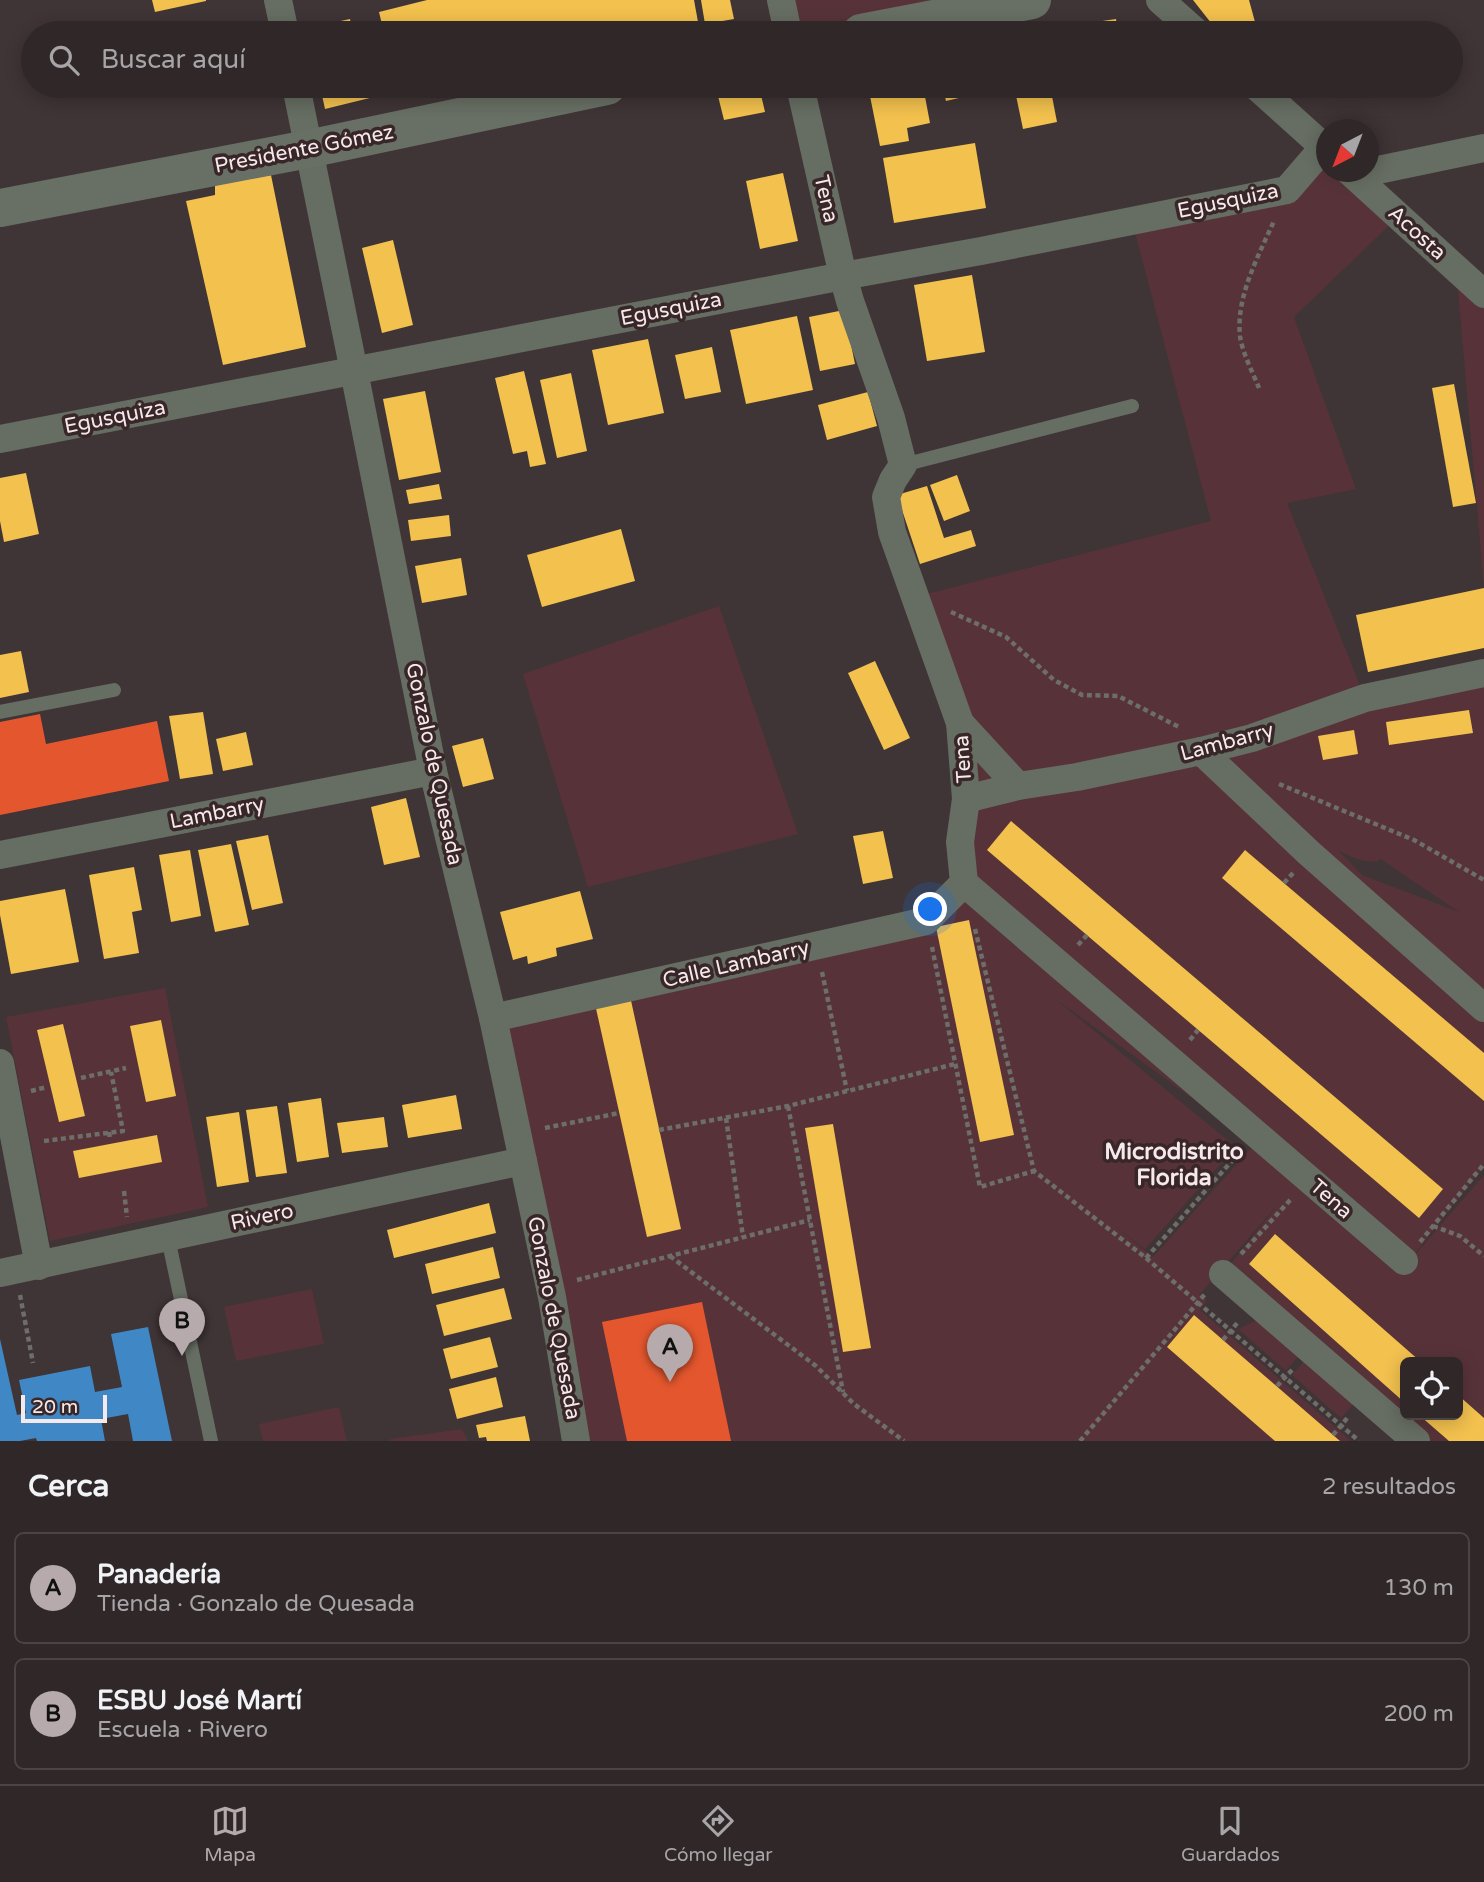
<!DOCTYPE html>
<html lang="es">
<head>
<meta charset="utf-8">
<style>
  body { margin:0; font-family:"Varela Round",sans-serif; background:#372f30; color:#f1f3f6 }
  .controls { position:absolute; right:21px; bottom:21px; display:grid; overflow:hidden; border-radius:10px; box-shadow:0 4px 18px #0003 }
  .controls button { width:63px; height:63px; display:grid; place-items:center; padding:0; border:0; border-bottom:2px solid #4a4445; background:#2f2728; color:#f1f3f6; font:35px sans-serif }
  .compass { position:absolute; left:1316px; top:119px; width:63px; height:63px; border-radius:50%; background:#2f2728; box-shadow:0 4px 18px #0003; rotate:222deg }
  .scale { position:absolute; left:21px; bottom:18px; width:86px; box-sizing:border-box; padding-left:7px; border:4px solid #f6e9eb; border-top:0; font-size:19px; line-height:24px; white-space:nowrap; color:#f6e9eb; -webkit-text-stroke:5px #382628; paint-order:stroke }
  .you { position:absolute; left:931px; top:910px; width:24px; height:24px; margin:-18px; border:5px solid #fff; border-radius:50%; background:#1a73e8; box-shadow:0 0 0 10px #1a73e833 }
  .badge { display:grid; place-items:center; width:46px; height:46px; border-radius:50%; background:#b6aaac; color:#111; font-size:23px; font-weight:700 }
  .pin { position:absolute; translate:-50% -58px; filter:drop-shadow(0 2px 4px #0008) }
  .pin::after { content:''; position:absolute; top:37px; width:24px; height:21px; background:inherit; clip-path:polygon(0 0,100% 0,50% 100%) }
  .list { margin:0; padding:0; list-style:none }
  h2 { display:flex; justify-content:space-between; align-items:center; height:91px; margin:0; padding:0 28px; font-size:30px }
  h2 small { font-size:23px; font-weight:400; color:#a7a5a8 }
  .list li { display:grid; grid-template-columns:46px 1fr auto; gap:21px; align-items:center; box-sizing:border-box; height:112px; margin:0 14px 14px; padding:0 14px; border:2px solid #4a4445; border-radius:10px }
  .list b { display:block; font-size:26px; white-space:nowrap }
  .list p { margin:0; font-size:23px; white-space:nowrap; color:#a7a5a8 }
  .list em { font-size:23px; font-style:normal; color:#a7a5a8 }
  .icon { flex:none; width:38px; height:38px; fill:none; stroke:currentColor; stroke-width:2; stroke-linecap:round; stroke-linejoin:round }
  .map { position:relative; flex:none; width:1484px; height:1441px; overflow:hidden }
  .search { position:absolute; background:#2f2728; box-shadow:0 4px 18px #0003; left:21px; right:21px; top:21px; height:77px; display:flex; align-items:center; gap:18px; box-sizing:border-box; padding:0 24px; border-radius:38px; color:#a7a5a8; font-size:26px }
  .sheet { height:343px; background:#2f2728 }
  nav { display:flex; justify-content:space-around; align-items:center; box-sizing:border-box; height:98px; border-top:2px solid #4a4445; background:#2f2728; font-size:19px; color:#a7a5a8 }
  nav a { display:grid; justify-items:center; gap:4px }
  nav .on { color:#b6aaac }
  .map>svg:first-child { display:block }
  .green { fill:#573339; fill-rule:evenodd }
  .homes { fill:#f2c14e }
  .shops { fill:#e4572e }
  .schools { fill:#3f88c5 }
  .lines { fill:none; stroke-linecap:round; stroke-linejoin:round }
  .path { stroke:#6d6d69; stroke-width:4.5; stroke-dasharray:5 3.5; stroke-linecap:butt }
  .lane { stroke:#666d62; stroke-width:14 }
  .street { stroke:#666d62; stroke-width:28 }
  .secondary { stroke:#686f64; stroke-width:38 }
  .labels { text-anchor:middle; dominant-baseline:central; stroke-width:7; stroke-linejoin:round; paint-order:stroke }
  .street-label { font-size:21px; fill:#f6e9eb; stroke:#382628 }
  .neighbourhood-label { font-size:23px; font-weight:bold; fill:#f6e9eb; stroke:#382628 }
</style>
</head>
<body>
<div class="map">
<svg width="1484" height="1441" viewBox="0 0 1484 1441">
  <rect width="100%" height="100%" fill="#3f3436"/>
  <g class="green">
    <polygon points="780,0 1029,0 842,33 787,33"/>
    <path d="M1326 149V172H1350L1399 216 1294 317 1356 489 1287 503 1365 698 1484 673V1166L1402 1270 1484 1175V1441H1416L1223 1274 1279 1203 1200 1294 1207 1301 1200 1310 1351 1441H575L493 1018 926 920 964 882 966 799 915 597 1211 521 1132 221 1287 190ZM1338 850C1351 857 1365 864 1379 861V858L1459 912 1362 875ZM1053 997 1255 1144 1153 1257 1112 1224 1145 1249 1236 1147ZM1405 1362H1458V1415H1405Z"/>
    <polygon points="1456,268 1484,294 1484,588"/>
    <polygon points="719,606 798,834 588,887 523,674"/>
    <polygon points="165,988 208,1207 50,1241 6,1017"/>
    <polygon points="312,1289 324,1344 236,1361 224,1307"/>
    <polygon points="1261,1318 1301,1353 1286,1371 1238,1329"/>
    <polygon points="1306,1359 1355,1402 1341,1418 1292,1375"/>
    <polygon points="339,1407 347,1441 263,1441 259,1424"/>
    <polygon points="462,1429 468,1441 390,1441 390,1439"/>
  </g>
  <g class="homes">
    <polygon points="152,0 206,0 206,1 155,12"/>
    <polygon points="427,0 694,0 700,33 384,33 379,12"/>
    <polygon points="701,0 730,0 734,19 705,24"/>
    <polygon points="1193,0 1249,0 1258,33 1219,33"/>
    <polygon points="350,19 353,33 309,33 308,28"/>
    <polygon points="1116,19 1118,33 1083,33 1082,24"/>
    <polygon points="1037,25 1039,33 1001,33 1001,32"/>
    <polygon points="320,86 384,86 386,94 325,109"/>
    <polygon points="396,86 439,86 439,87 398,95"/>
    <polygon points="726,86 759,86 765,112 724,120 716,88"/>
    <polygon points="868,86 923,86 930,123 907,128 909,141 880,146"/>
    <polygon points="929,86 960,86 963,97 946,101 944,93 931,96"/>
    <polygon points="1014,86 1050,86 1057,122 1023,129"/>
    <polygon points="975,143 986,208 894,223 883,158"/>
    <polygon points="783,173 798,241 760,249 746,181"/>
    <polygon points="271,175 306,347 223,365 186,201 215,195 215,185"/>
    <polygon points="393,240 413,325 382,333 362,248"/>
    <polygon points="972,275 985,352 927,361 914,285"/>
    <polygon points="844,310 855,364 820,371 809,317"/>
    <polygon points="797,316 813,390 746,404 730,330"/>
    <polygon points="648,339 664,413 608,425 592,350"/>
    <polygon points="712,347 721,392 685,399 675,355"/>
    <polygon points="524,371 546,464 530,467 527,451 513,454 495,378"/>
    <polygon points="571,373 587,451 557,458 540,380"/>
    <polygon points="1454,384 1476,503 1453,507 1432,388"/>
    <polygon points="425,391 441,472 399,480 383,399"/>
    <polygon points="868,392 877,426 827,440 818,405"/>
    <polygon points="26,473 39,534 4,542 0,521 0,478"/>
    <polygon points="957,475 970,511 944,521 930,485"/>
    <polygon points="439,484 442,499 409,504 406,490"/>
    <polygon points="927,486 944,538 971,530 976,546 920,564 897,495"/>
    <polygon points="449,515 451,536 411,541 408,520"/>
    <polygon points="621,529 635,581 542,607 527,555"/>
    <polygon points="461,558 467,595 422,603 415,566"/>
    <polygon points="1484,588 1484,648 1368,672 1356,615"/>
    <polygon points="21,651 29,692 0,698 0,655"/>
    <polygon points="875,661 910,738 884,750 848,673"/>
    <polygon points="1469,710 1473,733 1389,745 1386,722"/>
    <polygon points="203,712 213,774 180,779 169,716"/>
    <polygon points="1354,730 1358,754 1323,760 1318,736"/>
    <polygon points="246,732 253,765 223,771 216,739"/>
    <polygon points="483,738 494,779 463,787 452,746"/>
    <polygon points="406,798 420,857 384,865 371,807"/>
    <polygon points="1011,821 1443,1189 1419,1218 987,850"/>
    <polygon points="883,831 893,878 863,884 853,836"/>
    <polygon points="268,835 283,903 252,910 236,841"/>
    <polygon points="231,844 249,925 215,932 198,850"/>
    <polygon points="190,850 201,916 171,922 159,855"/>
    <polygon points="1245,850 1484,1053 1484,1101 1222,878"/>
    <polygon points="134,867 142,910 132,912 139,953 104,959 89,875"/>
    <polygon points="65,889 79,962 11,974 0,915 0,901"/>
    <polygon points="580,891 593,939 556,948 557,956 528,964 527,956 513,960 500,912"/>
    <polygon points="969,920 1014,1135 980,1142 936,927"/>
    <polygon points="630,996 681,1229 647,1237 595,1004"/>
    <polygon points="161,1020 176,1096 146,1102 130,1026"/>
    <polygon points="63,1024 85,1116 59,1122 37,1030"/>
    <polygon points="456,1095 462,1129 408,1138 402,1105"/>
    <polygon points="321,1098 329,1157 297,1162 288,1103"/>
    <polygon points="277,1106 287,1173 256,1177 246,1110"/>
    <polygon points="239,1112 249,1182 217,1187 206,1117"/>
    <polygon points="384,1117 388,1147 342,1153 337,1123"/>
    <polygon points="833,1124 871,1348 843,1352 805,1128"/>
    <polygon points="157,1135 162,1162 79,1178 73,1151"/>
    <polygon points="489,1203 496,1233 394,1258 387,1230"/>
    <polygon points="1275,1234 1421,1362 1405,1362 1405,1403 1249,1264"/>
    <polygon points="493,1247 500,1278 432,1294 425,1264"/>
    <polygon points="504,1288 512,1319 444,1336 436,1305"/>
    <polygon points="1194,1315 1223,1340 1340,1441 1275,1441 1167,1347"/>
    <polygon points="490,1337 498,1367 451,1379 443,1349"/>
    <polygon points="496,1377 503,1407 457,1419 449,1389"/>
    <polygon points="1458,1395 1484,1418 1484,1441 1449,1441 1419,1415 1458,1415"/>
    <polygon points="525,1416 530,1441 487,1441 486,1437 479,1438 476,1425"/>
  </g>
  <g class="shops">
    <polygon points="40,714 46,744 157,721 169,781 0,815 0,722"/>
    <polygon points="702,1302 731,1441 627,1441 602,1322"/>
  </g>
  <polygon class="schools" points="148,1327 172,1441 133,1441 128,1414 101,1419 105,1441 37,1441 36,1438 20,1441 0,1441 0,1339 17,1415 26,1413 19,1380 90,1366 95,1392 122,1387 111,1334"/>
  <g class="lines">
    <g class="path">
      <path d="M1259 388C1253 373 1242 352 1240 336 1236 296 1258 257 1274 221"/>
      <polyline points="951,612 1006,637 1054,680 1082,695 1118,696 1179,727"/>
      <polyline points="1279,784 1414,840 1484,880"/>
      <polyline points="1284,883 1293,873"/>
      <polyline points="975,929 1034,1171 1146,1258 1359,1441"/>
      <polyline points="1078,945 1087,935"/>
      <polyline points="932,947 980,1187 1034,1171"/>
      <polyline points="822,972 847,1091"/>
      <polyline points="1190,1040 1198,1030"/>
      <polyline points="81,1078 126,1068"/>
      <polyline points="31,1091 47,1087"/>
      <polyline points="788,1106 843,1392"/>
      <polyline points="726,1118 743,1237"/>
      <polyline points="545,1128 619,1113"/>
      <polyline points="659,1130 788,1106 955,1064"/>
      <polyline points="109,1132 110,1139"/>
      <polyline points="44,1141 123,1131 111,1072"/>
      <polyline points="124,1191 127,1217"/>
      <polyline points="1433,1226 1460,1236 1484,1256"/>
      <polyline points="1420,1242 1484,1164"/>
      <polyline points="1241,1254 1292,1198"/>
      <polyline points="670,1256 816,1366 854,1404 904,1441"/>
      <polyline points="1146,1258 1238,1154"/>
      <polyline points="577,1280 810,1220"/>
      <polyline points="20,1295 33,1363"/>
      <polyline points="1223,1340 1238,1322"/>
      <polyline points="1277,1386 1293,1369"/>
      <polyline points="1333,1435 1348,1417"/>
      <polyline points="1080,1441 1205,1294"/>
    </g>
    <g class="lane">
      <polyline points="903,465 1132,406"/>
      <polyline points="0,712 114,690"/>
      <polyline points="168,1238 211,1441"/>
    </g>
    <g class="street">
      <polyline points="278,0 285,33"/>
      <polyline points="781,0 788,33"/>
      <polyline points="1160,0 1197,33"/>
      <polyline points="296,86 354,371 433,771 493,1018 523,1161 552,1297 576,1441"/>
      <polyline points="800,86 843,276 850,301 891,418 903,465 893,480 886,497 892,532 960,723 966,799 960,842 964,883 1404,1261"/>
      <polyline points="1256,86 1326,149"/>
      <polyline points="1350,172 1484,294"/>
      <polyline points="1354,175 1484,148"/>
      <polyline points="0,439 843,276 981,251 1287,190 1324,147"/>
      <polyline points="960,723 1018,786"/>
      <polyline points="1201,751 1309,853 1484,1008"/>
      <polyline points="966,799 1018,786 1077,777 1201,751 1252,738 1365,698 1484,673"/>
      <polyline points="0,855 433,771"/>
      <polyline points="493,1018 926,921 964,883"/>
      <polyline points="0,1063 39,1266"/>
      <polyline points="0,1273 523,1161"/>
      <polyline points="1223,1274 1416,1441"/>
    </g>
    <g class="secondary">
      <polyline points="861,33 1032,0"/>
      <polyline points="0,208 308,149 607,86"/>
    </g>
  </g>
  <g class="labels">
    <g class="street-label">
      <text transform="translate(304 149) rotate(-11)">Presidente Gómez</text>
      <text transform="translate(826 199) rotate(77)">Tena</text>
      <text transform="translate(1228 201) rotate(-12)">Egusquiza</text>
      <text transform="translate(1417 233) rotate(42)">Acosta</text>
      <text transform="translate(671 309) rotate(-11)">Egusquiza</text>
      <text transform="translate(115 417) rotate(-11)">Egusquiza</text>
      <text transform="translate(1227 742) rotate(-15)">Lambarry</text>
      <text transform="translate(963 759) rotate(-94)">Tena</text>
      <text transform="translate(434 764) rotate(78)">Gonzalo de Quesada</text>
      <text transform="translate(217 813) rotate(-11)">Lambarry</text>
      <text transform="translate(736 964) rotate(-13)">Calle Lambarry</text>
      <text transform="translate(1331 1199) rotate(41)">Tena</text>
      <text transform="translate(262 1217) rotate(-12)">Rivero</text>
      <text transform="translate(554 1318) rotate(79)">Gonzalo de Quesada</text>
    </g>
    <g class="neighbourhood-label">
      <text x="1174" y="1152">Microdistrito<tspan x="1174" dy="26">Florida</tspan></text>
    </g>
  </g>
</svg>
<div class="controls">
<button><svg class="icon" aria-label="locate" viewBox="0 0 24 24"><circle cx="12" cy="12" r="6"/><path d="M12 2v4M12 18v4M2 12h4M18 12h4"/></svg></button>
</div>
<svg class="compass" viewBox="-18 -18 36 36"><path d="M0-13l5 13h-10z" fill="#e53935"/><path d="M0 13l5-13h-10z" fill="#a7a5a8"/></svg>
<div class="scale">20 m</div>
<div class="you"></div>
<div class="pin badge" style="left:670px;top:1382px">A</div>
<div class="pin badge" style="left:182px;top:1356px">B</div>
<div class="search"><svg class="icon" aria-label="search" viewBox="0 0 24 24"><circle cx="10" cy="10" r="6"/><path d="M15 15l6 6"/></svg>Buscar aquí</div>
</div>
<section class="sheet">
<h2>Cerca<small>2 resultados</small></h2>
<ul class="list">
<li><span class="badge">A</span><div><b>Panadería</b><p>Tienda · Gonzalo de Quesada</p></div><em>130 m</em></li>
<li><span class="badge">B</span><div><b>ESBU José Martí</b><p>Escuela · Rivero</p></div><em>200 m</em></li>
</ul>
</section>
<nav>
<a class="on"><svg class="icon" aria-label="map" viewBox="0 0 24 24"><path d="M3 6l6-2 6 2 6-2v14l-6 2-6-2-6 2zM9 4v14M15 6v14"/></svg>Mapa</a>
<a><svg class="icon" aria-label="directions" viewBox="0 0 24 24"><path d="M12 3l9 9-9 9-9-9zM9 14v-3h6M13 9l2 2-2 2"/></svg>Cómo llegar</a>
<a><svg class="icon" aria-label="saved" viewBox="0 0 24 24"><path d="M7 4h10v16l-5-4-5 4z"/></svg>Guardados</a>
</nav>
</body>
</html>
